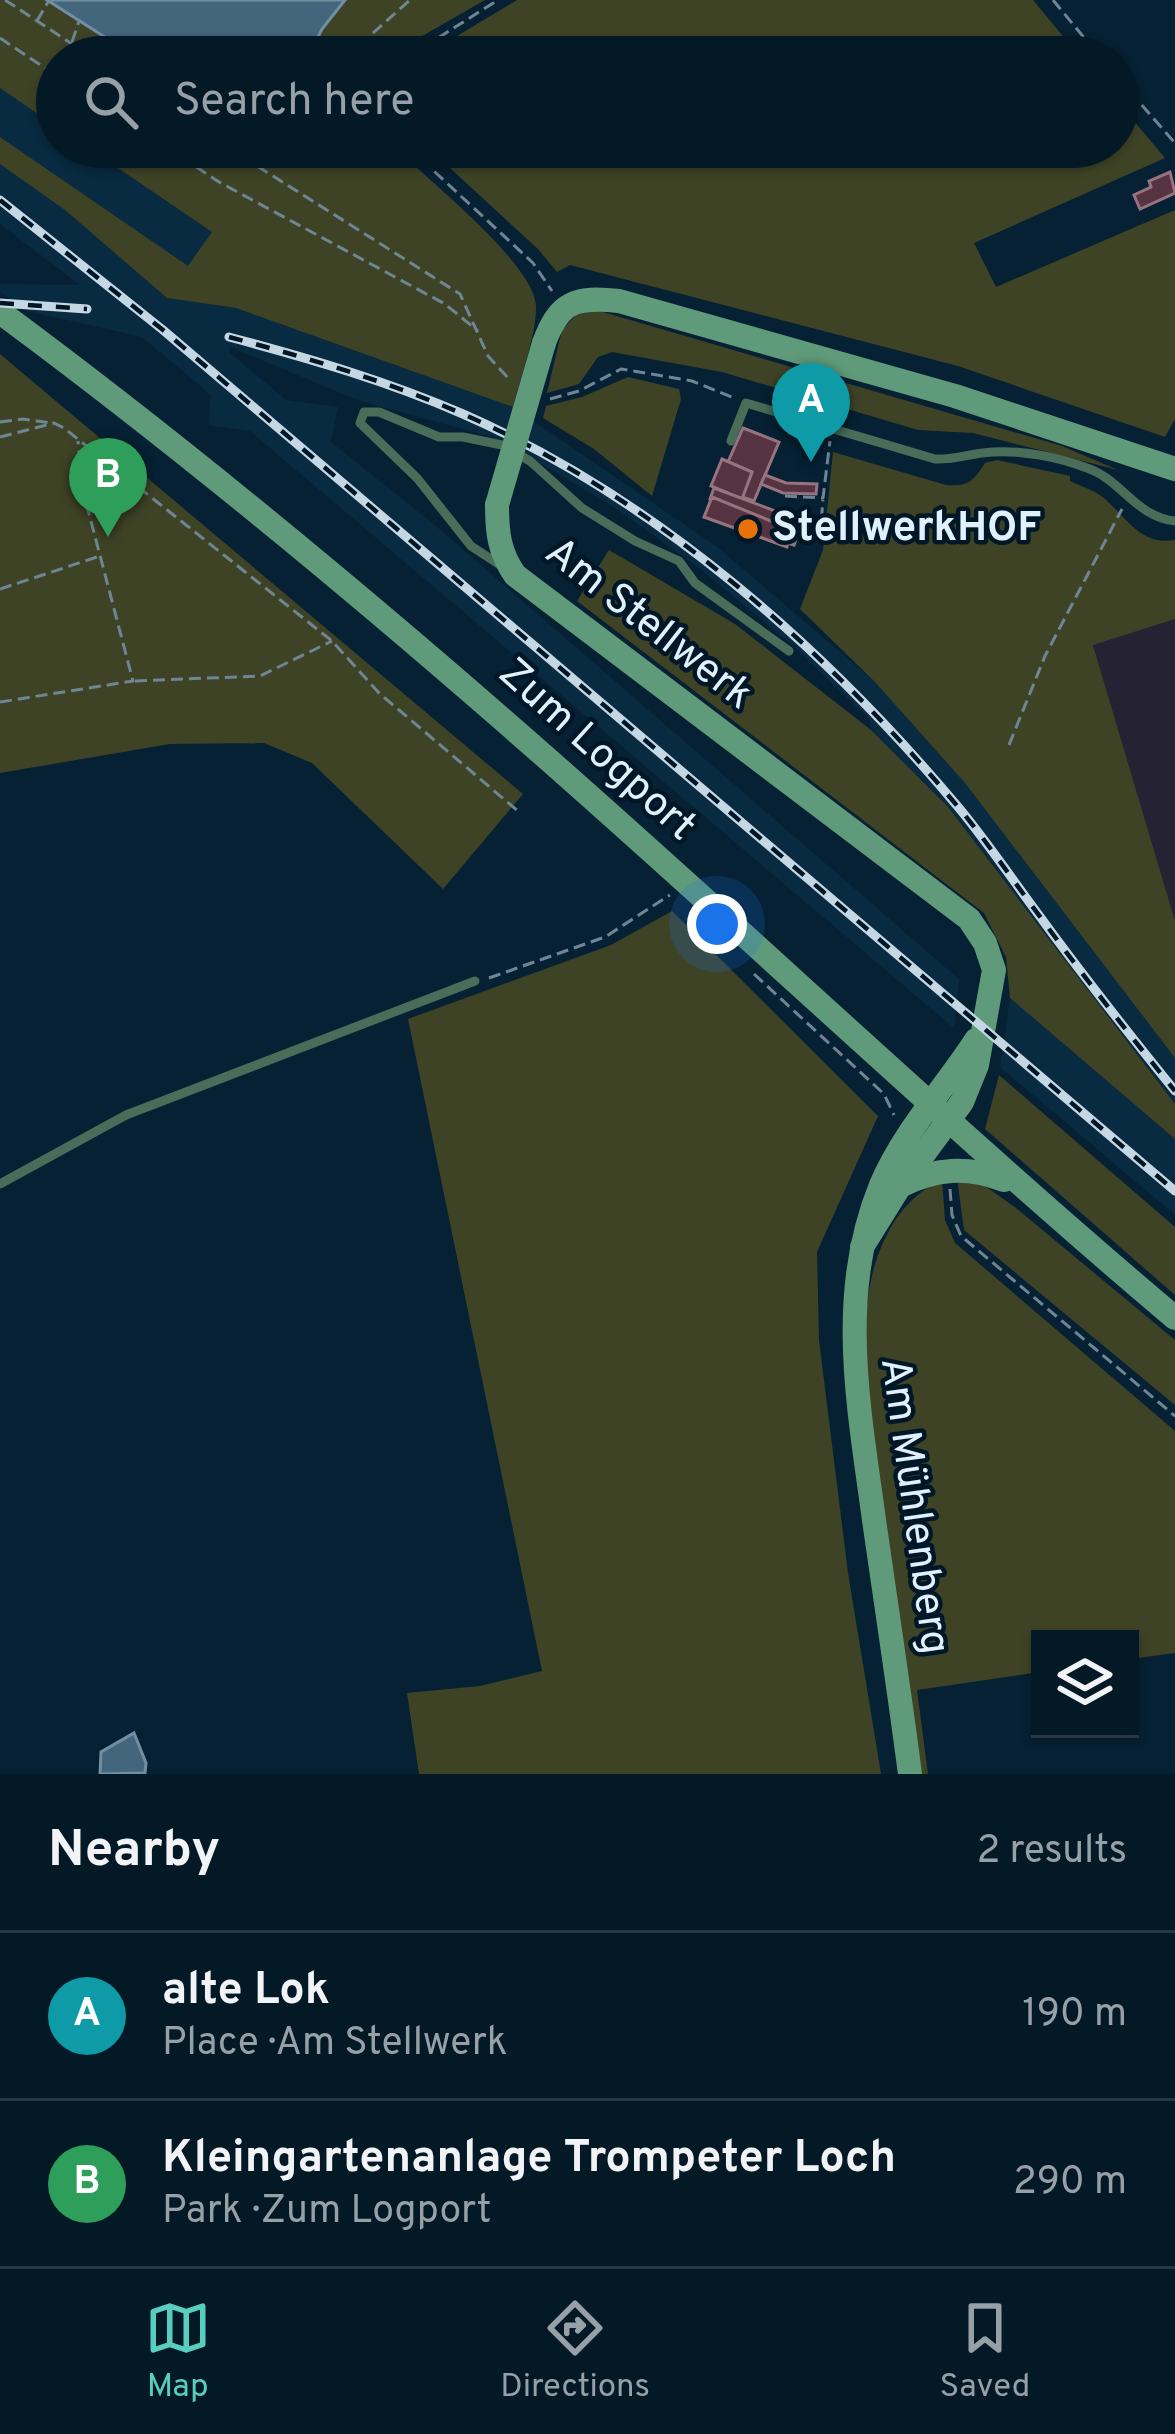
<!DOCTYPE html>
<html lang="en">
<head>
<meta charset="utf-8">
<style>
  body { margin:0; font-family:Overpass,sans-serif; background:#122632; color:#f1f3f6 }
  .controls { position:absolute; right:36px; bottom:36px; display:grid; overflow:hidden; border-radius:0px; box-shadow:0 3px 9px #0004 }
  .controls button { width:108px; height:108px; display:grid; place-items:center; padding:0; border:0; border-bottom:3px solid #253843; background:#041926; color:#f1f3f6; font:60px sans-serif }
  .you { position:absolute; left:717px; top:924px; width:42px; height:42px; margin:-30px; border:9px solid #fff; border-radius:50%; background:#1a73e8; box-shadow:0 0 0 18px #1a73e833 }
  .badge { display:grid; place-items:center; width:78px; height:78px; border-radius:50%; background:#58cec0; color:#fff; font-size:39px; font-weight:700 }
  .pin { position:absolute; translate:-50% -99px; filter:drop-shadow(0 3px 6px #0008) }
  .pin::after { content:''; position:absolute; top:63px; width:42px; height:36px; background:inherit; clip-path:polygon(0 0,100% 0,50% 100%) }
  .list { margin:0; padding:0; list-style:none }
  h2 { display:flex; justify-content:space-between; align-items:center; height:156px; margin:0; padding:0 48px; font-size:51px }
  h2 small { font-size:39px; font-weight:400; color:#97a0a7 }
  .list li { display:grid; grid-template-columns:78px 1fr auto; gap:36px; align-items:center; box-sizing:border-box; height:168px; padding:0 48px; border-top:3px solid #253843 }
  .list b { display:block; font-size:45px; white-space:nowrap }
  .list p { margin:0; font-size:39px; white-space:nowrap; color:#97a0a7 }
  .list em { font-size:39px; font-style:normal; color:#97a0a7 }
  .icon { flex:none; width:66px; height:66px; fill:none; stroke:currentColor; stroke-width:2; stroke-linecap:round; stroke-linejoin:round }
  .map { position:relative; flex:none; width:1175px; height:1774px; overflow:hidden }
  .search { position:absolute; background:#041926; box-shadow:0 3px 9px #0004; left:36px; right:36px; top:36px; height:132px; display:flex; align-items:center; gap:30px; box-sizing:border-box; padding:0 42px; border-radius:66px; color:#97a0a7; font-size:45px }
  .sheet { height:492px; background:#041926 }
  nav { display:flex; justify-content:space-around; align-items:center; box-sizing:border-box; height:168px; border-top:3px solid #253843; background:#041926; font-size:33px; color:#97a0a7 }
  nav a { display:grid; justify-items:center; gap:6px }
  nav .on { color:#58cec0 }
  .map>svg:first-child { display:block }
  .commercial { fill:#252333 }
  .built { fill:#082b41 }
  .green { fill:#3f4326 }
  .water { fill:#43667c; stroke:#728fa2; stroke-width:3 }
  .building { fill:#563340; stroke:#96737e; stroke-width:3 }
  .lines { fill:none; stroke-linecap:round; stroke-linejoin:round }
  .path { stroke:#6f8594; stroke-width:3; stroke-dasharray:12 6; stroke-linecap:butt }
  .lane { stroke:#496d59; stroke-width:9 }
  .secondary { stroke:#5f9a7a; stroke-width:24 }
  .rail-casing { stroke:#c6d7e4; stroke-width:9 }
  .rail { stroke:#001728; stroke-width:4.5; stroke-dasharray:14; stroke-linecap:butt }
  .secondary-bridge { stroke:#5f9a7a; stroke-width:24 }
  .food-dot { fill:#e8710a; stroke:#001728; stroke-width:4.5 }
  .labels { text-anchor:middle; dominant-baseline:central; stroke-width:9; stroke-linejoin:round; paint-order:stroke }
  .poi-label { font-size:42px; font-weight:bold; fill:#e0f0fc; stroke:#001728; text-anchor:start }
  .street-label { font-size:42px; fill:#e0f0fc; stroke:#001728 }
</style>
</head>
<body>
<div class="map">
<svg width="1175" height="1774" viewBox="0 0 1175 1774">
  <rect width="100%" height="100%" fill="#062133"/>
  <polygon class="commercial" points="1175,619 1175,921 1093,644"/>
  <g class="built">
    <polygon points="0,88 57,127 57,147 87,147 212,232 188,267 0,137"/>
    <polygon points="0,164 65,210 167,298 236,308 513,407 716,546 875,682 965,783 1175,1058 1175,1104 948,807 871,730 869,719 791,644 700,569 617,509 499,439 360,401 230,347 229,352 286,400 338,407 331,442 437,527 959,979 954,1028 250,431 208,425 211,395 142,337 27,311 0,292 0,284 80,285 0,224"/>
    <polygon points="1010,998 1175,1139 1175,1215 1000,1067"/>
  </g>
  <g class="green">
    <polygon points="0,0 47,0 136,57 57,57 57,127 0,88"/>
    <polygon points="345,0 485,0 410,43 394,57 308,57 322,29"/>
    <polygon points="517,0 1033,0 1080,57 422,57"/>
    <polygon points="1118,102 1165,158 974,243 996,287 1175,210 1175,419 1165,437 958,366 570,265 557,272 538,249 427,147 1118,147"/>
    <path d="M0 137 188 266 212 232 87 147H395C427 180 534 263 536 306 537 333 520 379 513 407L236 308 167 298 65 210 0 164Z"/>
    <polygon points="596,310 1062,446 1118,470 973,433 918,430 722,372 612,352 598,357 579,384 547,393 562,330 576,315"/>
    <polygon points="0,354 523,794 443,889 312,763 264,743 170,744 0,773"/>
    <polygon points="628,377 679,389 681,399 652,496 594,449 543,418 546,406 582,397"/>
    <path d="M833 452 946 485C969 487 973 481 985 463L997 460 1070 476V481C1081 486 1095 491 1104 498 1127 518 1141 546 1175 540V619L1093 645 1175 921V1058L965 783 875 682 800 609 823 550Z"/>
    <polygon points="609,550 735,624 871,730 948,807 1175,1104 1175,1139 1010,998 1006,957 984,913 577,601"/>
    <polygon points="672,911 878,1116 817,1252 819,1340 848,1573 881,1774 419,1774 407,1693 480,1686 542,1671 408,1019 611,945"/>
    <polygon points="999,1075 1175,1227 1175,1295 985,1129"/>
    <polygon points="957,1178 978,1181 1016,1208 1175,1340 1175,1405 964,1230"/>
    <path d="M942 1180 945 1220 955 1243 1175 1431V1653L1130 1659V1639H1040V1672L917 1690 928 1774H917C906 1686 894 1597 882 1509 874 1446 862 1381 866 1317 869 1263 891 1202 942 1180Z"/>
  </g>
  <g class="water">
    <polygon points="47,0 345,0 322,29 308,57 136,57"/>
    <polygon points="134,1733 146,1763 145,1773 100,1774 101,1752"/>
  </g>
  <g class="building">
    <polygon points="1170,172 1175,193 1140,209 1134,195 1151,187 1149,181"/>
    <polygon points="743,428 779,442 754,501 742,497 752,472 728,462"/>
    <polygon points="722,459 752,472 742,499 711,486"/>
    <polygon points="765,475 786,483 817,484 816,494 783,493 761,484"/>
    <polygon points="714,488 794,518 790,529 710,499"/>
    <polygon points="712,497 793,530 792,534 797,536 794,545 788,543 787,547 704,517"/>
  </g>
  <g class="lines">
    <g class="path">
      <polyline points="5,0 92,57"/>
      <polyline points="1053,0 1100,57"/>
      <polyline points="37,21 48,2"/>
      <polyline points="0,38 57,76"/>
      <polyline points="72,42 79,21"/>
      <polyline points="99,57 107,40"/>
      <polyline points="132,57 132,56"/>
      <polyline points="346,57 410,0"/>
      <polyline points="408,57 498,0"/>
      <polyline points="1118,78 1175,143"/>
      <polyline points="166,147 219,182 445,304 478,331"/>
      <polyline points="227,147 460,294 488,356 510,380"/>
      <polyline points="408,147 533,263 552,291"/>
      <polyline points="247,158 258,147"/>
      <polyline points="550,399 579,391 621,369 692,381 734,398"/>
      <polyline points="0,422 23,419 52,423"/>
      <polyline points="0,437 54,423 64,428 332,641 379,693 519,812"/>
      <polyline points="785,496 823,498 830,441"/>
      <polyline points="801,528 820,535 823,500"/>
      <polyline points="0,589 97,557"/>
      <polyline points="135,681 260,676 332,641"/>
      <polyline points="0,702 133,681 82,487 78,441"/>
      <polyline points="1009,745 1045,656 1122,509"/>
      <polyline points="754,974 884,1094 894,1115"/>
      <polyline points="489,978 605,937 670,895"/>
      <polyline points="950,1189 952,1215 961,1236 1175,1416"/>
    </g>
    <g class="lane">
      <path d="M731 441 746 403 935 459C956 460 971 453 992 452 1022 450 1058 457 1087 468 1122 480 1136 517 1175 521"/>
      <polyline points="500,565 471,546 417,478 360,423 364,412 379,412 439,437 463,437 502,445 530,461 582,508 635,541 679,561 695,583 789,651"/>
      <polyline points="0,1184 126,1115 475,981"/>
    </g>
    <g class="secondary">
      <path d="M0 312C173 440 339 577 502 719 729 916 945 1124 1175 1318"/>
      <path d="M544 343C559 302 575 296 619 301L955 396 1175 469"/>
      <path d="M497 505C497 532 499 552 515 575L969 919 985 943 994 970 977 1065 962 1102 900 1186 862 1247"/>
      <path d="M900 1186C936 1168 967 1166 1004 1180"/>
      <path d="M910 1774C899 1689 886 1604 874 1520 859 1408 836 1294 881 1185 904 1131 945 1088 976 1040"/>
    </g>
    <defs>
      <g id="rail">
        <polyline points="0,200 163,330 1175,1191"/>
        <polyline points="0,303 87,309"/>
        <path d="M229 337C308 358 387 381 463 414 655 498 825 648 959 808 988 843 1014 882 1041 918 1084 977 1129 1034 1175 1091"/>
      </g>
    </defs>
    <use href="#rail" class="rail-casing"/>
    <use href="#rail" class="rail"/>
    <polyline class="secondary-bridge" points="497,505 544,343"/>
  </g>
  <circle class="food-dot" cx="748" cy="529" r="12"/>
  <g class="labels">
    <g class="poi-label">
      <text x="772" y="529">StellwerkHOF</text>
    </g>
    <g class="street-label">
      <text transform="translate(648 625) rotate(38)">Am Stellwerk</text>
      <text transform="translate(596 751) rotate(42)">Zum Logport</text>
      <text transform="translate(913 1506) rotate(82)">Am Mühlenberg</text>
    </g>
  </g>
</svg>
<div class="controls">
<button><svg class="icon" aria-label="layers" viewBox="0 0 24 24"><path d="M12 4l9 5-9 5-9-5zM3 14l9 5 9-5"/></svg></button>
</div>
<div class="you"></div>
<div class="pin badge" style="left:811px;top:462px;background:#0f9aa8">A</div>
<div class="pin badge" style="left:108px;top:537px;background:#2e9e5b">B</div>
<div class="search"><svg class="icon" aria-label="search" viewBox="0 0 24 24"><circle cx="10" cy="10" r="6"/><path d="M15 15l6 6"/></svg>Search here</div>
</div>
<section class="sheet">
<h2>Nearby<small>2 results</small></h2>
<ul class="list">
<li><span class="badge" style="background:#0f9aa8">A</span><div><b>alte Lok</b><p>Place · Am Stellwerk</p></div><em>190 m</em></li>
<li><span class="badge" style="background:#2e9e5b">B</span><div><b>Kleingartenanlage Trompeter Loch</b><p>Park · Zum Logport</p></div><em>290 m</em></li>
</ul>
</section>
<nav>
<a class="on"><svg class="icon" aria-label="map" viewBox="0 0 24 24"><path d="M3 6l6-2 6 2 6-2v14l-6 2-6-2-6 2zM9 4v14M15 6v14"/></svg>Map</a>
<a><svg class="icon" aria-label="directions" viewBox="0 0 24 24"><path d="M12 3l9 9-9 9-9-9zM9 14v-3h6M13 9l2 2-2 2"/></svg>Directions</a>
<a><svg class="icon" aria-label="saved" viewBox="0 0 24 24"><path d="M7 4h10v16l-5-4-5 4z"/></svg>Saved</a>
</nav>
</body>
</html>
